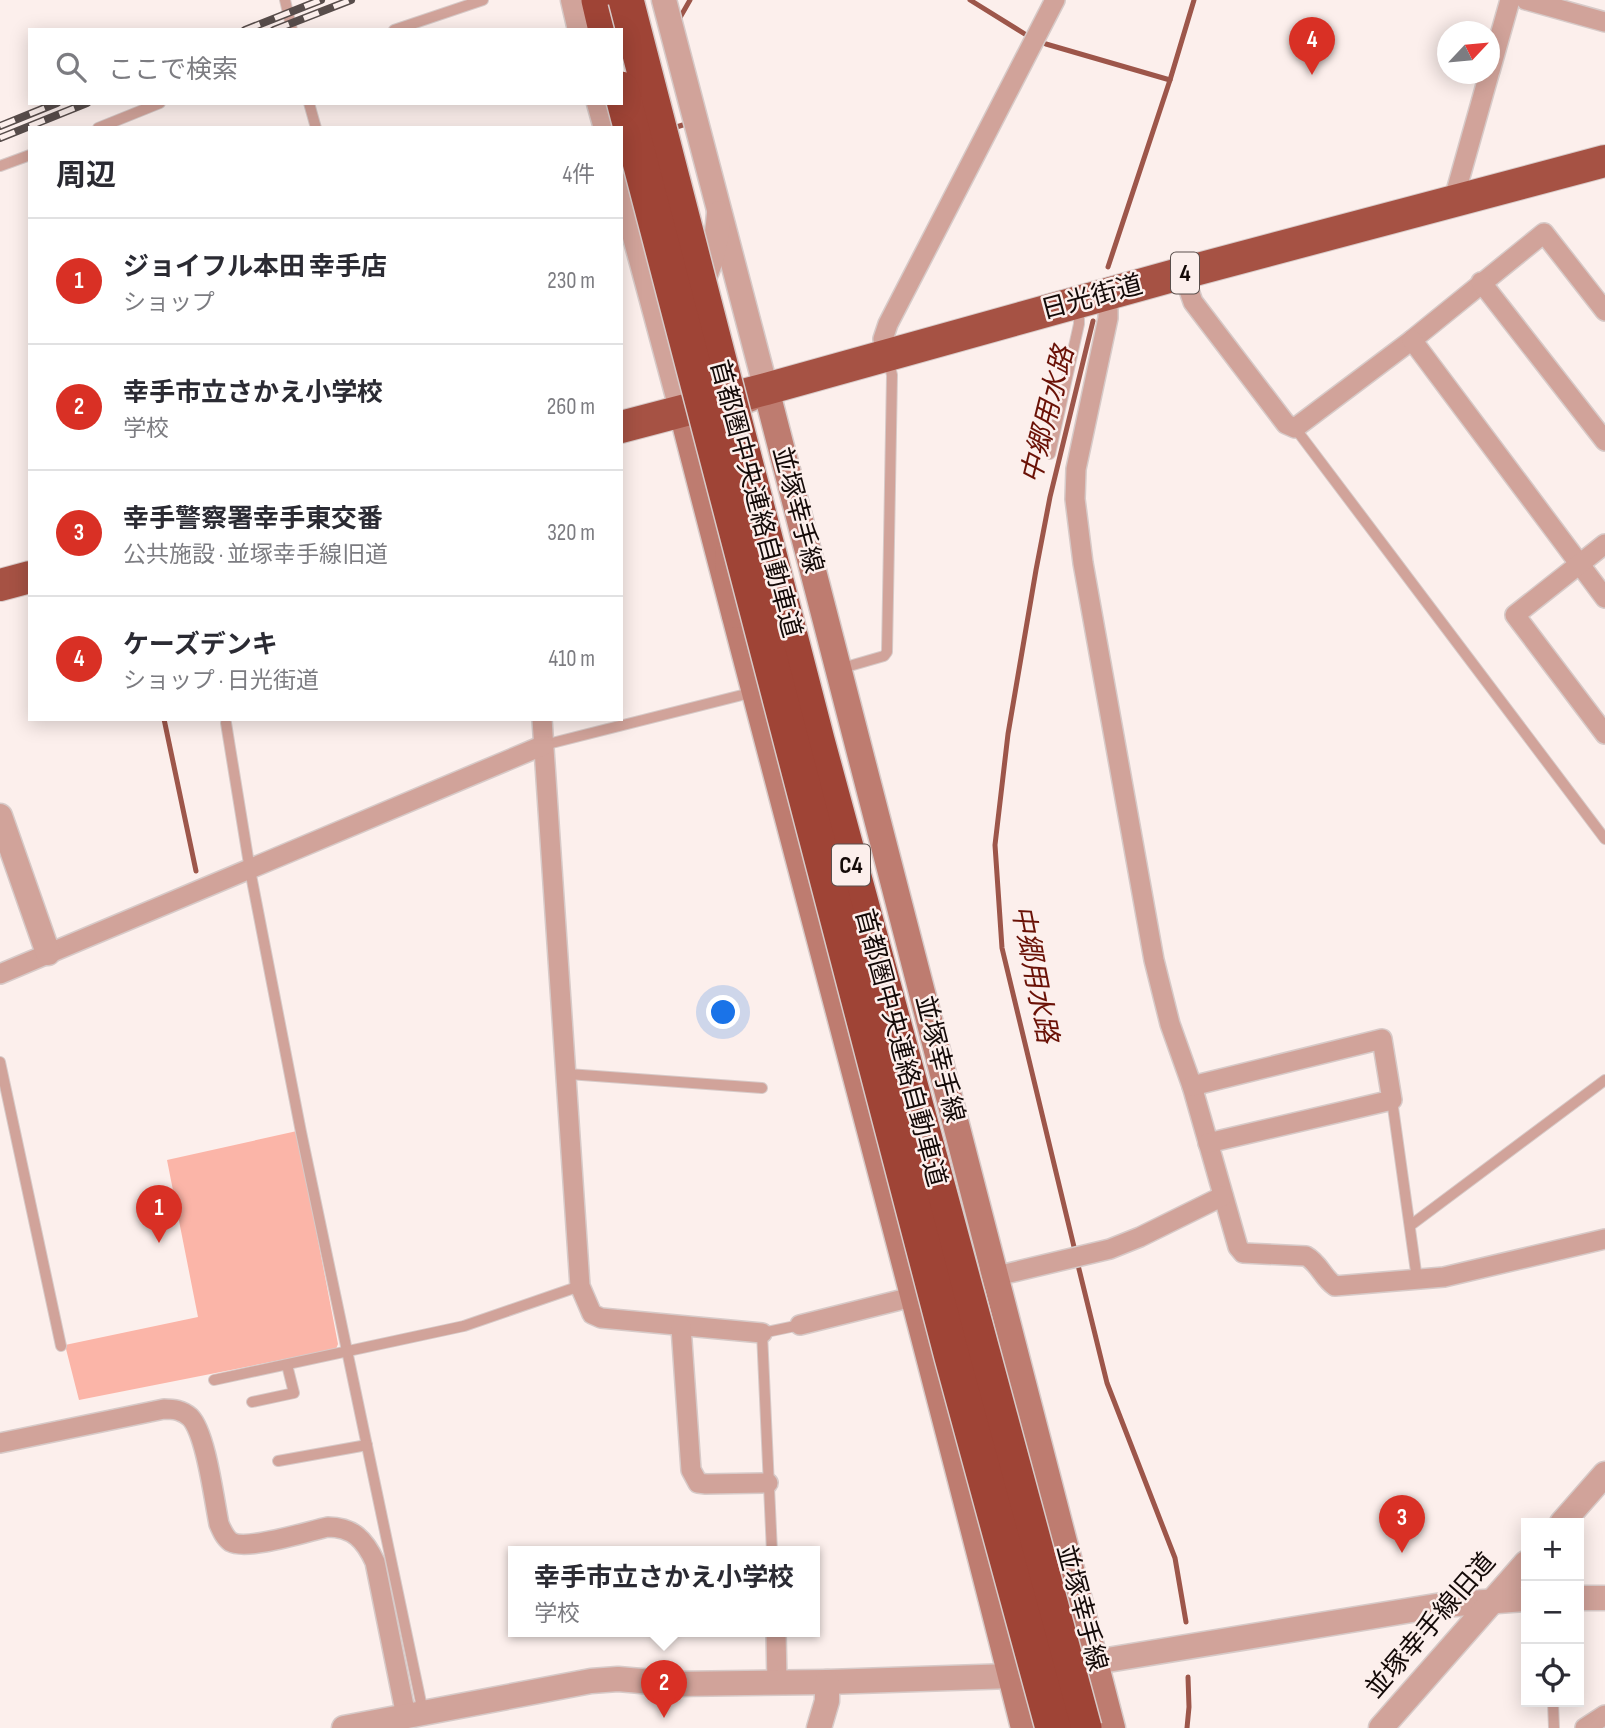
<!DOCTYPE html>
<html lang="ja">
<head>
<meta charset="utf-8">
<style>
  body { margin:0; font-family:"Sofia Sans Condensed","Noto Sans JP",sans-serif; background:#f2f2f3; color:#2b2b33 }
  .controls { position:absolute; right:21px; bottom:21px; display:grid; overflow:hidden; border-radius:0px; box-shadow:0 4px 18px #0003 }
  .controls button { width:63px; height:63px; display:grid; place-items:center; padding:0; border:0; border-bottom:2px solid #e1e1e2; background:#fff; color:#2b2b33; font:35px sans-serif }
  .compass { position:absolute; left:1437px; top:21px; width:63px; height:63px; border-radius:50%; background:#fff; box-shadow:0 4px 18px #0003; rotate:64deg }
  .you { position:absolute; left:724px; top:1013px; width:24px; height:24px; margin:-18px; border:5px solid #fff; border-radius:50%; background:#1a73e8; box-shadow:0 0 0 10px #1a73e833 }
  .badge { display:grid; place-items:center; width:46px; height:46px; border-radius:50%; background:#d93025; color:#fff; font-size:23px; font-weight:700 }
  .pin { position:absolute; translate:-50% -58px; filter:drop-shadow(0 2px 4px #0008) }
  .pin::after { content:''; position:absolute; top:37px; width:24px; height:21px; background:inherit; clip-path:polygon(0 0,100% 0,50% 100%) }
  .popup { position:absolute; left:508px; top:1546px; width:312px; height:91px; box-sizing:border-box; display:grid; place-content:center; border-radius:0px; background:#fff; filter:drop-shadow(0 2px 5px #0005); font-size:23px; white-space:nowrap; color:#7c7c81 }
  .popup b { font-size:26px; color:#2b2b33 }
  .popup::after { content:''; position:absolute; left:50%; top:100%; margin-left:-14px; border:14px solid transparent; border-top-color:#fff }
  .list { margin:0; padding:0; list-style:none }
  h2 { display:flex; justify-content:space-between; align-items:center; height:91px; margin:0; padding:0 28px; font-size:30px }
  h2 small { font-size:23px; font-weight:400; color:#7c7c81 }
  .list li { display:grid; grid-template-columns:46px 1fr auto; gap:21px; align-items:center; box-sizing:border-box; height:126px; padding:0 28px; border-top:2px solid #e1e1e2 }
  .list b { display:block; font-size:26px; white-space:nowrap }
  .list p { margin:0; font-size:23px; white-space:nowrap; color:#7c7c81 }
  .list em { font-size:23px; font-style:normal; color:#7c7c81 }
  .icon { flex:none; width:38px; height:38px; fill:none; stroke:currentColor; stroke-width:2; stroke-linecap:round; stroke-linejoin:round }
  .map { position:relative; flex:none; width:1605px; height:1728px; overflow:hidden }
  .search { position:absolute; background:#fff; box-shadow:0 4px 18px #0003; left:28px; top:28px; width:595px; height:77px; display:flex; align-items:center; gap:18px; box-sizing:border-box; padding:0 24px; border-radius:0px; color:#7c7c81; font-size:26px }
  .panel { position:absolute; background:#fff; box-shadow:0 4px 18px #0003; left:28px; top:126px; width:595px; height:595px; border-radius:0px }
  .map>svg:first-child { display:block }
  .green { fill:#fbb5a8 }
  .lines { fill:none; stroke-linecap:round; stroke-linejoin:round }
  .stream { stroke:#9d564a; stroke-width:5 }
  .service-casing { stroke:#d7cac8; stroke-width:12 }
  .minor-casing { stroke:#d7cac8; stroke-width:22 }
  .tertiary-casing { stroke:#d7cac8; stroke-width:27 }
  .secondary-casing { stroke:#d7cac8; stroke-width:29 }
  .trunk-casing { stroke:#d7cac8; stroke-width:34 }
  .motorway-casing { stroke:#d7cac8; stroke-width:38 }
  .service { stroke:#d1a39a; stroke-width:10 }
  .minor { stroke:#d1a39a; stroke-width:19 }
  .tertiary { stroke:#d1a39a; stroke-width:24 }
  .secondary { stroke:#be7c70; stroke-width:26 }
  .trunk { stroke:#a65244; stroke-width:32 }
  .motorway { stroke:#9f4436; stroke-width:35 }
  .rail-casing { stroke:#584d4b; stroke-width:8 }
  .rail { stroke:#fcefec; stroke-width:5; stroke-dasharray:16; stroke-linecap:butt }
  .motorway-bridge-casing { stroke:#d7cac8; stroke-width:38; stroke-linecap:butt }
  .motorway-bridge { stroke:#9f4436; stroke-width:35 }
  .labels { text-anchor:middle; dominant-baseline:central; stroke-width:5; stroke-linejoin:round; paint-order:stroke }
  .shield { fill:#fcefec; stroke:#5a4f4c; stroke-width:2 }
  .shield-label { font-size:24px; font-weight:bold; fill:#140a08 }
  .street-label { font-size:26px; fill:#140a08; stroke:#fcefec }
  .water-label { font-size:28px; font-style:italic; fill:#6a1106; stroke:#fcefec }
</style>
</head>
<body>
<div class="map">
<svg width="1605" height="1728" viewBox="0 0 1605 1728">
  <rect width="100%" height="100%" fill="#fcefec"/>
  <polygon class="green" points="297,1131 338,1344 336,1349 79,1400 65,1345 198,1317 167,1160"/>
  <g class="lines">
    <g class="stream">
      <polyline points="970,0 1028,36"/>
      <polyline points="678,21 690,0"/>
      <polyline points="1046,44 1170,80"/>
      <polyline points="670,129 686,124 685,119"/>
      <polyline points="1108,267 1170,80 1194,0"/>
      <polyline points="164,719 196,871"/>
      <polyline points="1075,1251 1002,948 995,845 1008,734 1036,570 1050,497 1093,321"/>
      <polyline points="1077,1261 1107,1383 1175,1558 1186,1622"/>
      <polyline points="1187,1728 1189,1707 1188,1677"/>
    </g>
    <defs>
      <g id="service">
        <polyline points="285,0 292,30"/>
        <polyline points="394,30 483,0"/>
        <polyline points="309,103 316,128"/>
        <polyline points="98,128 160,103"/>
        <polyline points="0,166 30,155"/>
        <polyline points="1295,428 1605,839"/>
        <polyline points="1050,454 1079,324 1079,306"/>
        <polyline points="839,669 884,656 887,652 892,375 888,359"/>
        <polyline points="226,723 250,870 301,1132 423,1712"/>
        <polyline points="544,745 754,692"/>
        <polyline points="0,1062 61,1346"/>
        <polyline points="568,1074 762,1088"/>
        <polyline points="1392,1100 1417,1279"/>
        <polyline points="1411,1225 1605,1080"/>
        <polyline points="214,1380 464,1326 580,1286"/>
        <polyline points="252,1402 294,1393 287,1365"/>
        <polyline points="278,1461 367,1445"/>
        <polyline points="772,1552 762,1333 800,1325"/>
        <polyline points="1553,1702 1554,1728"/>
      </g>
      <g id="minor">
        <polyline points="1526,0 1605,22"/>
        <polyline points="1490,71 1510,0"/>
        <polyline points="1453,202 1489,74"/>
        <polyline points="1183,273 1193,302 1286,424 1295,428 1412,340 1544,233 1605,311"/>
        <polyline points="1481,282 1605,441"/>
        <path d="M1108 294V318L1076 469 1075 499 1083 563 1154 960 1170 1024 1192 1086 1238 1247 1243 1253 1306 1256C1319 1263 1323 1278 1335 1286L1444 1277 1605 1239"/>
        <polyline points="1412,340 1605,598"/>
        <polyline points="887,355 883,339 888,324 1055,0"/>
        <polyline points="1605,544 1515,615 1605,734"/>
        <polyline points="542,719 580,1286 592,1314 601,1318 762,1333"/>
        <polyline points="0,974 544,745"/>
        <polyline points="1192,1086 1382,1039 1392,1100 1208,1143"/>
        <polyline points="984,1279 1110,1249 1140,1237 1223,1196"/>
        <polyline points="800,1325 924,1294"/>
        <polyline points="681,1327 691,1470 698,1483 706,1484 768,1483"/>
        <path d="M0 1443 164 1409C174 1409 182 1410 190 1417 206 1433 214 1500 219 1524 222 1531 225 1538 231 1542 247 1551 309 1531 328 1527 353 1527 365 1540 375 1562L406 1716"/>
        <polyline points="776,1632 777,1683"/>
        <polyline points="1585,1728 1605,1715"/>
      </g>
      <g id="tertiary">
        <polyline points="573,0 580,30"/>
        <polyline points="664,0 766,389"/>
        <polyline points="599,103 606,128"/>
        <polyline points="621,185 682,412 695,400"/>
        <path d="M698 290C712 264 717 242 719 213"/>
        <polyline points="0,816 48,953"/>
        <polyline points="1562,1523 1605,1474"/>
        <polyline points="1579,1598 1605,1598"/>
        <polyline points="1077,1665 1442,1605 1526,1599"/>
        <polyline points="344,1728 591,1681 618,1679 676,1684 827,1682 1012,1676 1031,1673"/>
        <polyline points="819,1728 827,1701 827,1682"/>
        <polyline points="1381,1728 1526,1563"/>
      </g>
      <g id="secondary">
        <polyline points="749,399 766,389 1112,1728"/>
        <path d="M682 412C795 851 914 1288 1024 1728"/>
        <path d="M733 537C722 559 732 592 735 615"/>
      </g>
      <g id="trunk">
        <polyline points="621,427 766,389 1183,273 1605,161"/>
        <polyline points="0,585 30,577"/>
      </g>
      <polyline id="motorway" points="599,0 606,30"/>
    </defs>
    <use href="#service" class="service-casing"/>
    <use href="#minor" class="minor-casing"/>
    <use href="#tertiary" class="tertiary-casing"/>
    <use href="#secondary" class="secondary-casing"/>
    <use href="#trunk" class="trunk-casing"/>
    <use href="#motorway" class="motorway-casing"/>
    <use href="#service" class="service"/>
    <use href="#minor" class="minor"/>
    <use href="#tertiary" class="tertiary"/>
    <use href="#secondary" class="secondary"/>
    <use href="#trunk" class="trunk"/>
    <use href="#motorway" class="motorway"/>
    <defs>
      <g id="rail">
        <polyline points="245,30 321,0"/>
        <polyline points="274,30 351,0"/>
        <polyline points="0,126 57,103"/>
        <polyline points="0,138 87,103"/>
      </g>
    </defs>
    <use href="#rail" class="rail-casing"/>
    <use href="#rail" class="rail"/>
    <defs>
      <g id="motorway-bridge">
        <polyline points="626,0 817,740 1084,1728"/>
        <polyline points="621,89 952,1357 1053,1728"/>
      </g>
    </defs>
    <use href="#motorway-bridge" class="motorway-bridge-casing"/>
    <use href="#motorway-bridge" class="motorway-bridge"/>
  </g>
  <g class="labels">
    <g class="shield">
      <rect x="1171" y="252.5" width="28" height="41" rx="5"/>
      <rect x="832" y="844.5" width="38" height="41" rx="5"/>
    </g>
    <g class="shield-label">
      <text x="1185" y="273">4</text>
      <text x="851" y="865">C4</text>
    </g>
    <g class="street-label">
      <text transform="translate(1092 298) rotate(-15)">日光街道</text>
      <text transform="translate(755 499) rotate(75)">首都圏中央連絡自動車道</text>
      <text transform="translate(797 510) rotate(75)">並塚幸手線</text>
      <text transform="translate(900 1048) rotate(75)">首都圏中央連絡自動車道</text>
      <text transform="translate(939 1059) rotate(76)">並塚幸手線</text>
      <text transform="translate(1081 1608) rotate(75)">並塚幸手線</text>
      <text transform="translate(1431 1626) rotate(-49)">並塚幸手線旧道</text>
    </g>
    <g class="water-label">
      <text transform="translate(1048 415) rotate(-76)">中郷用水路</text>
      <text transform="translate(1034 974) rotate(79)">中郷用水路</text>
    </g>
  </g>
</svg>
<div class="controls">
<button>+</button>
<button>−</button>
<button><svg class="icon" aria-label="locate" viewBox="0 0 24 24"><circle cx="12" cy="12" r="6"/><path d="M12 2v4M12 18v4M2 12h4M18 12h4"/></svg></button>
</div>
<svg class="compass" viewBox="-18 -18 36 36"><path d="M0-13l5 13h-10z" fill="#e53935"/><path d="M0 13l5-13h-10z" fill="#7c7c81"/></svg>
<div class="you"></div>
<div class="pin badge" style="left:159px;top:1243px">1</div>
<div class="pin badge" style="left:664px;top:1718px">2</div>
<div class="popup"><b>幸手市立さかえ小学校</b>学校</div>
<div class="pin badge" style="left:1402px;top:1553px">3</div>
<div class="pin badge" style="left:1312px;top:75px">4</div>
<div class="search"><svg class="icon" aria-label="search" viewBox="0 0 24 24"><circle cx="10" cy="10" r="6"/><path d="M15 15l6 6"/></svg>ここで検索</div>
<section class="panel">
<h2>周辺<small>4件</small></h2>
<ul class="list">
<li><span class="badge">1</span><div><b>ジョイフル本田 幸手店</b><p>ショップ</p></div><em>230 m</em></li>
<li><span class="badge">2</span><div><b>幸手市立さかえ小学校</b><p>学校</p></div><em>260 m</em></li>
<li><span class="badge">3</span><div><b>幸手警察署幸手東交番</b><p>公共施設 · 並塚幸手線旧道</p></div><em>320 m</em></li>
<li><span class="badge">4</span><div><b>ケーズデンキ</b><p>ショップ · 日光街道</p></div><em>410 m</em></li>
</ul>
</section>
</div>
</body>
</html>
